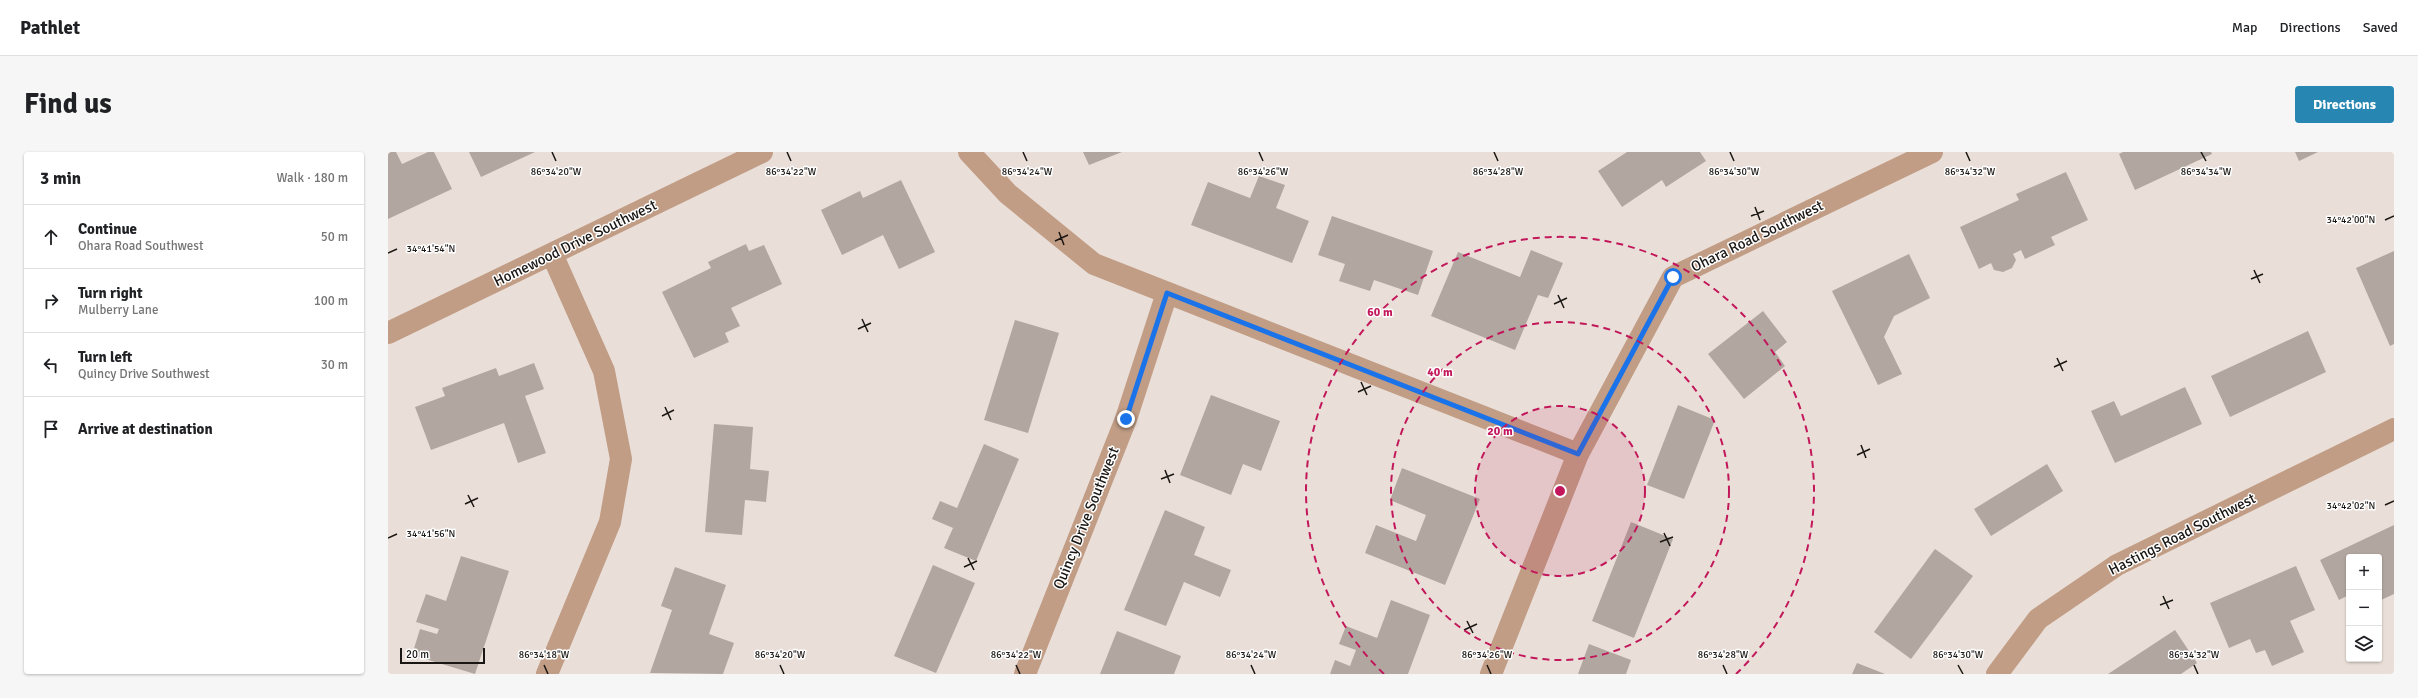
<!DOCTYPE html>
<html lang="en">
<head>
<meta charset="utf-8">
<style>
  body { margin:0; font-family:Signika,sans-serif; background:#f6f6f6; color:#202124 }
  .controls { position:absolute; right:12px; bottom:12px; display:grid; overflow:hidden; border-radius:4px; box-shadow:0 1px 3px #0004 }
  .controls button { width:36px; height:36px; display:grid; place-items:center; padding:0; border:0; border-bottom:1px solid #e0e0e0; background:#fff; color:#202124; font:20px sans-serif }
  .scale { position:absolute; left:12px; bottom:10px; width:85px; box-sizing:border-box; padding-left:4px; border:2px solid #1a1613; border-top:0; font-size:11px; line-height:14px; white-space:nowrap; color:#1a1613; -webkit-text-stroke:3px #fff; paint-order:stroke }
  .stop { position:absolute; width:12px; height:12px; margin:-9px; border:3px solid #1a73e8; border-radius:50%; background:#fff }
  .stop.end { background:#1a73e8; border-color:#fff; box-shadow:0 1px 4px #0008 }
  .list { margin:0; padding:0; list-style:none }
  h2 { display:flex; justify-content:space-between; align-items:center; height:52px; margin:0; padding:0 16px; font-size:17px }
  h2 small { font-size:13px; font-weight:400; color:#757577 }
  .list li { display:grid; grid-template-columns:26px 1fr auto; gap:12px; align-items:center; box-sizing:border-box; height:64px; padding:0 16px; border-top:1px solid #e0e0e0 }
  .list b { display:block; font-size:15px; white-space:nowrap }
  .list p { margin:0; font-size:13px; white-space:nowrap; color:#757577 }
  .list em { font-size:13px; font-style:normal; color:#757577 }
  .icon { flex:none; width:22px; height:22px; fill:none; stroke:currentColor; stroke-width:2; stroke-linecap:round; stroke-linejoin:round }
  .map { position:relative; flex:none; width:2006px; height:522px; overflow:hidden; border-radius:4px }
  header { display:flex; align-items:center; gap:24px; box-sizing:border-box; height:56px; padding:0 20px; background:#fff; border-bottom:1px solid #e0e0e0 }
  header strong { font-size:19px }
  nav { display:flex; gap:22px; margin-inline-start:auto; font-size:14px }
  .intro { display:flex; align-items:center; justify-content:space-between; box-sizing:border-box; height:96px; padding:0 24px }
  h1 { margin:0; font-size:28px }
  .button { padding:10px 18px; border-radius:4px; background:#2787b2; color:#fff; font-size:14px; font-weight:700 }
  main { display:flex; gap:24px; padding:0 24px }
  aside { flex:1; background:#fff; border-radius:4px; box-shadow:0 1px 3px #0004 }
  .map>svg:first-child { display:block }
  .building { fill:#b2a7a0 }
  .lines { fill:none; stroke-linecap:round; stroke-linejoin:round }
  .minor { stroke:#c19d86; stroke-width:22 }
  .route { stroke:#1a73e8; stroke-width:5 }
  .ticks { fill:none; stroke:#1a1613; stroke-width:1.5 }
  .ring { fill:none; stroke:#c2185b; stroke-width:2; stroke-dasharray:7 5 }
  .labels { text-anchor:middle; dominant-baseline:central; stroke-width:3; stroke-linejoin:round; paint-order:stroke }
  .street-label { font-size:15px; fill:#1a1613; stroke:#fff }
  .ticks-label { font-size:10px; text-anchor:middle; fill:#1a1613; stroke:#fff; stroke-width:3; stroke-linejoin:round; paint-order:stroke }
  .centre { fill:#c2185b; stroke:#fff; stroke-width:2 }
  .ring-label { font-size:12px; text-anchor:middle; font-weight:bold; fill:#c2185b; stroke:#fff; stroke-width:3; stroke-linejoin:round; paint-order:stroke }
</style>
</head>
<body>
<header>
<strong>Pathlet</strong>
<nav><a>Map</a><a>Directions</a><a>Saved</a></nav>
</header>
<div class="intro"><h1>Find us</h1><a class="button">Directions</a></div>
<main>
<aside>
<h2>3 min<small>Walk · 180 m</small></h2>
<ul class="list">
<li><svg class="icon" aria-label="ahead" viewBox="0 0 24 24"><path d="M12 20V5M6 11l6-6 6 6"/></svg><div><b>Continue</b><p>Ohara Road Southwest</p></div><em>50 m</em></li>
<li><svg class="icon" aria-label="right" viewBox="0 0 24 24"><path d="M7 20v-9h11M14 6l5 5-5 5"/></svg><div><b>Turn right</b><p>Mulberry Lane</p></div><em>100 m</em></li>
<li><svg class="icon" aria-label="left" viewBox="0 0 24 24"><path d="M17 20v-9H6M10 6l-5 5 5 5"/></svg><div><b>Turn left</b><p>Quincy Drive Southwest</p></div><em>30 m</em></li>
<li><svg class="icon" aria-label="arrive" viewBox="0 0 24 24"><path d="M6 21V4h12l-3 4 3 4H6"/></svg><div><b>Arrive at destination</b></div></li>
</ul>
</aside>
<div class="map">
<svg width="2006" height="522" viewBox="0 0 2006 522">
  <rect width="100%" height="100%" fill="#eadfd8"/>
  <g class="building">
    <polygon points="0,0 8,0 14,12 40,0 46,0 64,37 0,67"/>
    <polygon points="81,0 147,0 93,25"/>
    <polygon points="695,0 734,0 701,13"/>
    <polygon points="1239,0 1312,0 1318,9 1278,35 1274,28 1234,55 1210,19"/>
    <polygon points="1735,0 1823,0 1824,2 1747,38 1731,2"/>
    <polygon points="1907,0 1930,0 1911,9"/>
    <polygon points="1678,20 1700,68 1663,85 1667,93 1637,107 1633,98 1625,102 1628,108 1624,116 1615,120 1606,118 1603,111 1591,117 1572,75 1631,48 1628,42"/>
    <polygon points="871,24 897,33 888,56 921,69 904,111 803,73 820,30 862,46"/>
    <polygon points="513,28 547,100 511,117 495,83 454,103 433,58 472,39 475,46"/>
    <polygon points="944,64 1045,99 1030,143 986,128 982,139 951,129 957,112 930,103"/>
    <polygon points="358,92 361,99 376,93 394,132 343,156 352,174 337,181 341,190 306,206 274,140 323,116 320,110"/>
    <polygon points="1143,98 1175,111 1160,146 1150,143 1127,198 1043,164 1070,100 1132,125"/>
    <polygon points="2006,99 2006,192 2002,194 1968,116"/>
    <polygon points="1521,102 1542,146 1506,164 1496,185 1514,222 1490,233 1444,139"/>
    <polygon points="1375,159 1399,190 1387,200 1397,214 1356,247 1320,202"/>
    <polygon points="627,168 671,181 640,281 596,268"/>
    <polygon points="1920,179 1938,220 1842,265 1823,224"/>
    <polygon points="146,211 156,237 137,244 158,301 130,311 116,271 43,298 27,255 57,244 54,236 108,216 111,224"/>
    <polygon points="1797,235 1814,272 1727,311 1703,259 1726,249 1733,264"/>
    <polygon points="823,243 892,269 873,319 855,312 843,343 792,323"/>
    <polygon points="1290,253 1327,268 1296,347 1259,333"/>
    <polygon points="326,272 365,275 362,317 381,319 378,350 357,348 354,383 317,380"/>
    <polygon points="596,292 631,307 588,409 556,396 565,376 544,367 552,349 569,356"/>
    <polygon points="1659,312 1675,339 1603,384 1586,357"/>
    <polygon points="1014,316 1092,347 1057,433 977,401 988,373 1028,389 1038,363 1002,348"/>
    <polygon points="777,358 817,375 806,403 843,418 832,445 796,430 778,474 736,458"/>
    <polygon points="1243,370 1285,387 1246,486 1204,469"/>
    <polygon points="2006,373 2006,442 1991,449 1991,405 1961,405 1961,443 1951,448 1932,408"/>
    <polygon points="1547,397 1585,424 1523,507 1486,480"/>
    <polygon points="73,404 121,419 87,522 24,503 32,477 49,482 51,477 28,470 38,442 58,449"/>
    <polygon points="545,413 587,431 548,521 506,504"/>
    <polygon points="1908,414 1927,458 1902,469 1916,500 1884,514 1877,498 1868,501 1862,487 1841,496 1822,451"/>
    <polygon points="287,415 338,433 321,482 346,491 335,522 262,521 284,458 273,454"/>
    <polygon points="1003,448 1042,463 1020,522 942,522 947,508 962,514 968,498 951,492 958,474 989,486"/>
    <polygon points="1787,478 1809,511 1793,522 1720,522"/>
    <polygon points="729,479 793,504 786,522 712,522"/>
    <polygon points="1201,492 1243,508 1238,522 1190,522"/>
    <polygon points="1469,511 1497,522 1464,522"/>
  </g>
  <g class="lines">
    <g class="minor">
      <polyline points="581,0 620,42 706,112 1190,302"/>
      <polyline points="0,181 374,0"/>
      <polyline points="159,522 222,370 233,307 216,219 164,102"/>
      <polyline points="637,522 738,267 779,141"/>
      <polyline points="1103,522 1190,302 1285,125 1544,0"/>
      <polyline points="1609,522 1650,467 1729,413 2006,277"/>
    </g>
  </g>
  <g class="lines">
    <polyline class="route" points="738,267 779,141 1190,302 1285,125"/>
  </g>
  <path class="ticks" d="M164 0 168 9M399 0 403 9M635 0 639 9M871 0 875 9M1106 0 1110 9M1342 0 1346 9M1578 0 1582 9M1813 0 1818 9M1367 55 1372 68M1363 64 1376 59M1997 68 2006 64M671 80 676 93M667 89 680 83M0 101 9 97M1866 118 1872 131M1863 127 1875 122M1170 143 1176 156M1166 152 1179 146M474 167 480 180M470 177 483 171M1669 206 1675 219M1666 215 1679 209M973 230 979 243M970 240 983 234M277 255 283 268M274 264 286 258M1473 293 1478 306M1469 303 1482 297M777 318 782 331M773 327 786 322M80 343 86 355M77 352 90 346M1997 353 2006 349M1276 381 1282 394M0 386 9 382M1272 390 1285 385M580 406 586 418M576 415 589 409M1775 444 1781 457M1772 453 1785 448M1079 469 1085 481M1076 478 1089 472M156 513 160 522M392 513 396 522M628 513 632 522M863 513 867 522M1099 513 1103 522M1335 513 1339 522M1570 513 1575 522M1806 513 1810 522"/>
  <circle cx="1172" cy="339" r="85" fill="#c2185b" fill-opacity=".12"/>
  <g class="ring">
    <circle cx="1172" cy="339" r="85"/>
    <circle cx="1172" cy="339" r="169"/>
    <path d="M996 522A254 254 0 1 1 1348 522"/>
  </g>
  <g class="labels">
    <g class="street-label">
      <text transform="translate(1369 84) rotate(-26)">Ohara Road Southwest</text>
      <text transform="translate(187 91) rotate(-26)">Homewood Drive Southwest</text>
      <text transform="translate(698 366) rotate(-68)">Quincy Drive Southwest</text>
      <text transform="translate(1794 382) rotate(-27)">Hastings Road Southwest</text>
    </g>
  </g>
  <g class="ticks-label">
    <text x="168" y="23">86°34'20"W</text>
    <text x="403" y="23">86°34'22"W</text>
    <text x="639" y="23">86°34'24"W</text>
    <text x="875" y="23">86°34'26"W</text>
    <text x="1110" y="23">86°34'28"W</text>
    <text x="1346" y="23">86°34'30"W</text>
    <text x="1818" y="23">86°34'34"W</text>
    <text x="1582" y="23">86°34'32"W</text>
    <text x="1963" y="71">34°42'00"N</text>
    <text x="43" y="100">34°41'54"N</text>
    <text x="1963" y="357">34°42'02"N</text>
    <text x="43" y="385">34°41'56"N</text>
    <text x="156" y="506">86°34'18"W</text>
    <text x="392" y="506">86°34'20"W</text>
    <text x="628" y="506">86°34'22"W</text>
    <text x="863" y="506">86°34'24"W</text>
    <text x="1099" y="506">86°34'26"W</text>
    <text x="1335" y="506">86°34'28"W</text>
    <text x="1570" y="506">86°34'30"W</text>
    <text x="1806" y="506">86°34'32"W</text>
  </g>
  <circle cx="1172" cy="339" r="6" class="centre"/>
  <g class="ring-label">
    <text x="992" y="164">60 m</text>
    <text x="1052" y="224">40 m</text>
    <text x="1112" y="283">20 m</text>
  </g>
</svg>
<div class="controls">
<button>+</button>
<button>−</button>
<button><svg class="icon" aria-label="layers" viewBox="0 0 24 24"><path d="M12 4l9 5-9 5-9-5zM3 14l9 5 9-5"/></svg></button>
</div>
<div class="scale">20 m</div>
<div class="stop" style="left:1285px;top:125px"></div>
<div class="stop end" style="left:738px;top:267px"></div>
</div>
</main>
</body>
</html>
